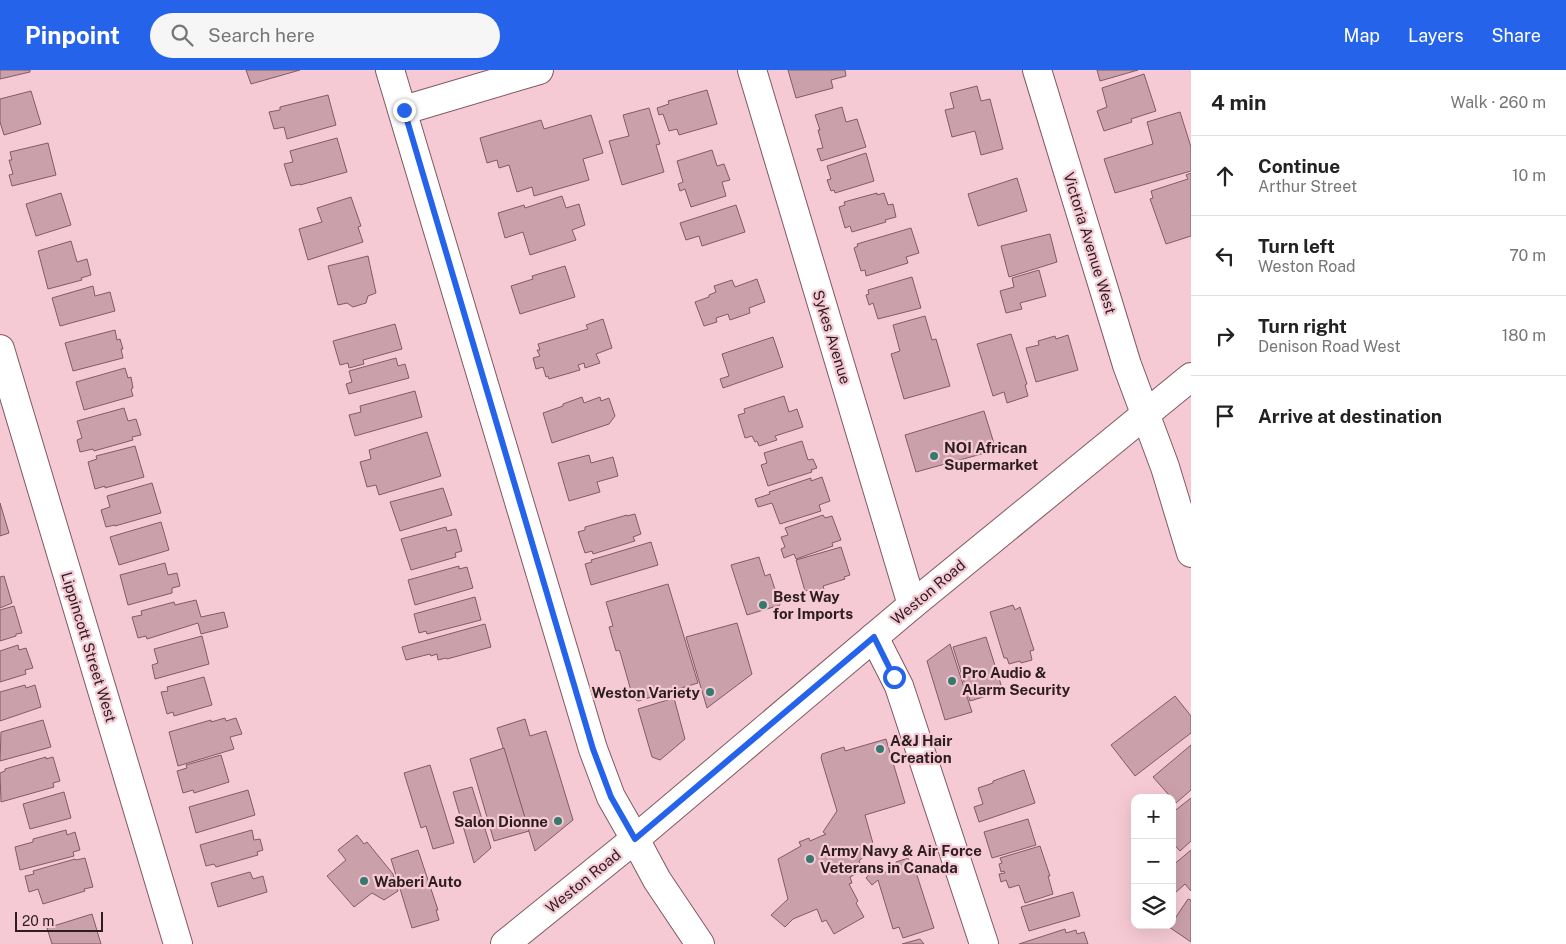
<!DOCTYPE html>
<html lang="en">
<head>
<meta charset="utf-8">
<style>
  body { margin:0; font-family:"Public Sans",sans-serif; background:#f6f6f6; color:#222 }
  .controls { position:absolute; right:15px; bottom:15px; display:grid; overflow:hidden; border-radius:10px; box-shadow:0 5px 20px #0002 }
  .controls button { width:45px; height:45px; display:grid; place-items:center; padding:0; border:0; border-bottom:1px solid #e0e0e0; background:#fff; color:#222; font:25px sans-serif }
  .scale { position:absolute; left:15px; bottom:12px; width:88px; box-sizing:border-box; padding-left:5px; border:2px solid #2c1d21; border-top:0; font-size:14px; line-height:18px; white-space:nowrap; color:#2c1d21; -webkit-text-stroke:4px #f6cad5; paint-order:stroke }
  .stop { position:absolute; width:15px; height:15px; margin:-11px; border:4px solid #2563eb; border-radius:50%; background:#fff }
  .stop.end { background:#2563eb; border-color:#fff; box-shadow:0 1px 5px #0008 }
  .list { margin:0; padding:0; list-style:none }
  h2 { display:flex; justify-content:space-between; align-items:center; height:65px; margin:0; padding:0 20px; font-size:21px }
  h2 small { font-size:16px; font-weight:400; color:#767676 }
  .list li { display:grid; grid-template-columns:32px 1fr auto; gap:15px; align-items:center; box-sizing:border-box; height:80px; padding:0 20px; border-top:1px solid #e0e0e0 }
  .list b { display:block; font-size:19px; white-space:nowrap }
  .list p { margin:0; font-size:16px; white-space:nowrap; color:#767676 }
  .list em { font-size:16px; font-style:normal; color:#767676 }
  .icon { flex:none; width:28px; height:28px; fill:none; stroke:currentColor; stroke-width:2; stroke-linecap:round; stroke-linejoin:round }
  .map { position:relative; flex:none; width:1191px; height:874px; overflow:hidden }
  header { display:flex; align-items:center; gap:30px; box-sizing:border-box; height:70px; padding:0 25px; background:#2563eb; color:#fff }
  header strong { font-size:24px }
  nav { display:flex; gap:28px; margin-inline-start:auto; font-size:18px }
  .search { width:350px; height:45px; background:#f6f6f6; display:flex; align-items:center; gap:12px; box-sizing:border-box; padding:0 18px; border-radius:28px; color:#767676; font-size:19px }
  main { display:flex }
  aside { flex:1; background:#fff }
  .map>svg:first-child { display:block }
  .building { fill:#caa0ab; stroke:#815b65 }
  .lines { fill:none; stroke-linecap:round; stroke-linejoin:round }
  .minor-casing { stroke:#7f5963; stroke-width:30 }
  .tertiary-casing { stroke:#7f5963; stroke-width:30 }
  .secondary-casing { stroke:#7f5963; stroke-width:30 }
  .minor { stroke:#fff; stroke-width:28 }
  .tertiary { stroke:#fff; stroke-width:28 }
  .secondary { stroke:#fff; stroke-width:28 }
  .route { stroke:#2563eb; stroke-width:6 }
  .poi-dot { fill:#357a6f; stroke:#f6cad5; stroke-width:2 }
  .labels { text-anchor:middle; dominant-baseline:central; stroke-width:4.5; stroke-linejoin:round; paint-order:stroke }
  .street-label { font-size:15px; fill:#2c1d21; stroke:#f6cad5 }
  .poi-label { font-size:15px; font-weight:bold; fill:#2c1d21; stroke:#f6cad5; text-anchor:start }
</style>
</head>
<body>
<header>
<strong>Pinpoint</strong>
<div class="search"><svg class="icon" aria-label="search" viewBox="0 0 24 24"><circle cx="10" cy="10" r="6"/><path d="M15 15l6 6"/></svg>Search here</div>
<nav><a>Map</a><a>Layers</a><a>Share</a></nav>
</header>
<main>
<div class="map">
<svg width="1191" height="874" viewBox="0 0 1191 874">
  <rect width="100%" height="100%" fill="#f6cad5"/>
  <g class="building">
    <polygon points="0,0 30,0 30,2 0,9"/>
    <polygon points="246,0 300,0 251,14"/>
    <polygon points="788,0 845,0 846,6 831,10 833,18 796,28"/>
    <polygon points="1097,0 1138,0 1100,11"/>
    <polygon points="1144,4 1156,41 1131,49 1132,52 1104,61 1097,41 1107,37 1102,18"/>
    <polygon points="977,16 981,31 990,29 1003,79 981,85 975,61 952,67 945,40 954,38 950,23"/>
    <polygon points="707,20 717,54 679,65 677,59 669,61 663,44 659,45 657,38 669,34 668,31"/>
    <polygon points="31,21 41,54 4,65 0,52 0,29"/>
    <polygon points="328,25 336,55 287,69 284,57 274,59 269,42 280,40 280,37"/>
    <polygon points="842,37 846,52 857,49 866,77 821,91 817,79 823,78 818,60 820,60 815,45"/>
    <polygon points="649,38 660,74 656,75 664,102 622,115 609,71 629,66 623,45"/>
    <polygon points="1180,42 1191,77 1191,101 1115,123 1104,89 1153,74 1147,52"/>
    <polygon points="591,45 603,83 583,89 589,110 534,126 532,117 517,122 509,95 499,98 497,90 487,93 480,68 541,50 544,59"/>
    <polygon points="337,68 347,102 300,115 300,114 291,116 284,94 293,92 290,81"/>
    <polygon points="48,73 56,105 12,116 9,105 13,104 9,90 12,90 10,82"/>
    <polygon points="712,80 717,96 724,94 730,110 722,112 726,126 691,137 685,119 680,121 678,114 683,112 677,91"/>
    <polygon points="866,83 874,111 835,123 834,120 831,121 827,110 831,109 827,96"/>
    <polygon points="1191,103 1191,166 1166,174 1150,129 1153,128 1151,121 1188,109 1186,105"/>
    <polygon points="1017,108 1027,141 978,156 968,124"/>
    <polygon points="61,123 71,155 36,166 26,134"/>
    <polygon points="877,123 877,125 884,123 888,135 893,134 896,147 885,150 886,152 852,162 850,156 845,158 839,137 845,135 844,132"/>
    <polygon points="562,126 566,138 579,134 585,155 572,160 576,170 530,185 523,162 505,168 498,143 524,135 525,138"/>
    <polygon points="351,127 361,156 358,157 363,172 308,190 299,159 322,152 317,138"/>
    <polygon points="736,135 745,162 702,176 699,166 686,170 680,153"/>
    <polygon points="911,158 919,183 906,187 908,193 866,206 865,200 861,201 854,178 858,176 857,174"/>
    <polygon points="1050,164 1057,192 1009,207 1001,176"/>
    <polygon points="71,171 77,192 87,189 91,205 81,208 82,210 48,219 38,181"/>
    <polygon points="368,186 376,223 368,226 366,233 353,237 347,233 338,235 328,196"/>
    <polygon points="565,196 575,227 520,244 511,216 533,209 532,206"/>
    <polygon points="1039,200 1046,226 1020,233 1022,239 1006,243 1000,221 1014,217 1012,208"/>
    <polygon points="912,207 921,238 878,249 873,233 869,235 866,225 869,224 868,220"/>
    <polygon points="757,209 765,232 749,238 750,243 730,250 728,244 716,248 717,252 704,256 695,232 709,227 709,225 716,222 714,216 732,210 735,217"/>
    <polygon points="93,216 95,226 110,222 115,241 60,256 52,228"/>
    <polygon points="925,246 932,270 936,269 950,316 904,329 891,284 900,281 893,255"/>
    <polygon points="603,249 612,278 596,284 600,293 585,298 584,293 578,295 580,300 549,309 548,306 546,307 543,297 536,299 533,288 540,286 537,280 540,280 538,274 588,259 586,255"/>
    <polygon points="395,254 402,279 363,290 364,294 349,298 348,293 340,295 333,271"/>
    <polygon points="115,260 117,270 120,269 123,279 121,279 123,288 73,301 65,273"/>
    <polygon points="1011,264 1027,314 1025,315 1028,326 1007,333 1004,322 993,326 977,274"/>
    <polygon points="1068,265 1078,300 1036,312 1026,278 1039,275 1038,271 1055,266 1056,269"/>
    <polygon points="773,267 783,297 723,318 720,309 729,306 722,284"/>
    <polygon points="396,288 398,296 405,294 409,308 349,324 346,314 352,312 349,301"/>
    <polygon points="125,298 128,308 131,307 133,318 131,319 133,326 84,340 76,312"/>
    <polygon points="415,321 422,347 355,366 349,345 361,342 360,336"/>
    <polygon points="784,326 789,342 797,339 803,357 775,366 777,370 759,376 757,371 755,372 752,366 745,368 738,345 745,343 744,339"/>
    <polygon points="582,327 584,333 600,327 601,331 609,328 615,346 609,354 552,373 543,343 563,336 563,334"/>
    <polygon points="124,338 128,351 136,349 141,365 132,367 133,370 94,381 93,379 80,382 77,370 82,368 77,351"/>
    <polygon points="984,341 996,380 916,402 905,365"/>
    <polygon points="427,362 441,406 379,425 376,415 367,417 360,392 371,389 369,380"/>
    <polygon points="802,371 808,390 813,389 817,398 811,400 812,402 768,416 761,395 767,393 764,383"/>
    <polygon points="135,376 144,407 105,418 105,416 95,419 88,392 97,389 96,386"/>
    <polygon points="589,385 591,393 613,387 618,406 597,412 600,422 569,431 558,393"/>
    <polygon points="822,407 830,431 819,435 821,441 780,454 772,433 758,437 755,429 770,424 769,422 811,408 811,411"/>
    <polygon points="152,413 161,443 115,456 115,455 106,457 101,440 110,437 107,426"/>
    <polygon points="443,418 452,445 400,461 390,432"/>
    <polygon points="0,433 9,463 0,466"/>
    <polygon points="635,444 641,464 633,467 635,471 593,484 592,481 585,483 578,462 585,460 585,457 627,445 627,446"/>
    <polygon points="823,445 825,448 832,446 841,470 832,473 833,476 796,489 794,484 784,488 781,479 785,477 781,467 788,465 785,458"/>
    <polygon points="161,452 169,480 119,495 110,467"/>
    <polygon points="446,457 447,461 456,459 462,481 455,483 456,487 411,500 401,469"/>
    <polygon points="651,472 658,495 591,515 585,494 592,492 591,490"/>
    <polygon points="841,477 850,505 844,507 845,509 823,516 824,519 809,524 809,520 805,521 796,490"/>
    <polygon points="759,487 765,506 770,504 780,535 747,545 731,495"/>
    <polygon points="165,493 168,505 177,503 180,516 172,518 172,523 128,535 120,505"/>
    <polygon points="459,496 459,499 467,497 473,518 415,535 408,510"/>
    <polygon points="4,506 12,533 0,538 0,507"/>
    <polygon points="668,514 698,613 638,631 633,628 620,582 619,580 616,581 609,557 613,556 606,532"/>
    <polygon points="475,527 481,550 427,564 426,561 419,563 414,544"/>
    <polygon points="196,530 201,547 224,542 228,557 201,564 198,553 147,569 146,566 138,568 132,547 142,545 141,541 174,532 175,535"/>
    <polygon points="1013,535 1015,540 1020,537 1034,580 1030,581 1032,590 1021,593 1020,591 1009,594 1007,588 1004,588 990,542"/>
    <polygon points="14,536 22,563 16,564 16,566 0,571 0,540"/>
    <polygon points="737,553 752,604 707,638 686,567"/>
    <polygon points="485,554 491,577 447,589 446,588 438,590 437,584 431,586 430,584 406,590 402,577"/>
    <polygon points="202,566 209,594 155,609 152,595 158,593 154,579"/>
    <polygon points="986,567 1003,621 970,631 953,577"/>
    <polygon points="950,574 972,642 945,650 927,591"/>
    <polygon points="18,575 19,580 26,578 33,598 25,600 26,604 0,612 0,581"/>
    <polygon points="204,607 212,635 174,646 173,642 167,644 161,622 168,621 167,617"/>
    <polygon points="25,615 26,618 35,615 41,637 0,651 0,622"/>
    <polygon points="1175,626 1191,646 1191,663 1135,706 1111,675"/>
    <polygon points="674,628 685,669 660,690 652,687 638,639"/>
    <polygon points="225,648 226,651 236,648 242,664 230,667 234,679 178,696 169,662 211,650 211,652"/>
    <polygon points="525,649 530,666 546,661 573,750 535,781 497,658"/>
    <polygon points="43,650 51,677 0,691 1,662"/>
    <polygon points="886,669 905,733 865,745 874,777 859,791 863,800 850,807 852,813 849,814 858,831 856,833 864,847 834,864 826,850 822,852 817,839 793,849 785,857 771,845 788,829 778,789 801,776 799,772 809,768 810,771 826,764 823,762 837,741 821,688 822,684 844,677 845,681"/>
    <polygon points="1191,675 1191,720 1176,733 1153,707"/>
    <polygon points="504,678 529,761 494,771 470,689"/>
    <polygon points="221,685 229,712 194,723 193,720 183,723 177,701 187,698 186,695"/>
    <polygon points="46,687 46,689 53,687 60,711 53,713 54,717 1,732 0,703 5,701 5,699"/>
    <polygon points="430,695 454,773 433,779 426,756 421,758 404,703"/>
    <polygon points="1024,700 1035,733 979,752 974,737 983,734 978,718 993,713 993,711"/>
    <polygon points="472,717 491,778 474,793 453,722"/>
    <polygon points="248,720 255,745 196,763 189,737"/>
    <polygon points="64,722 71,748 30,759 23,734"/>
    <polygon points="1191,728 1191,771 1180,781 1172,772 1172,743"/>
    <polygon points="1028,749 1036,775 992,788 984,762"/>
    <polygon points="66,760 67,765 75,762 80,780 73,782 74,786 20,800 15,777 33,772 33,769"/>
    <polygon points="252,760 254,770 260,769 263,780 257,782 258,785 216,797 214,794 206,796 200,775"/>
    <polygon points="357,765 364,774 367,772 393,804 398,821 384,830 372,823 354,837 327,806 346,790 338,780"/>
    <polygon points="1040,776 1050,806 1048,806 1053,824 1025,833 1019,815 1009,818 1006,810 1001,812 999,804 1005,803 1004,801 1001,802 999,794 1002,793 1000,788"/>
    <polygon points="418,780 438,840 436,840 439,850 412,858 391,789"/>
    <polygon points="1191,780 1191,821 1185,814 1175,823 1172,820 1172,796"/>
    <polygon points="85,788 93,817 84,819 85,821 43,834 38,819 29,822 25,806 34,804 33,801 75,789 76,790"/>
    <polygon points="908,788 910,794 913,793 934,858 903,868 899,857 893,859 878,810 872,815 866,808 877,796 883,803 898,798 896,792"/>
    <polygon points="250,802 253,809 263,806 267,822 218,837 211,813"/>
    <polygon points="1073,822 1080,846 1029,861 1021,837"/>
    <polygon points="1188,829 1191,830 1191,872 1169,857 1172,855 1172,853"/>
    <polygon points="92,844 101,874 52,874 47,858"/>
    <polygon points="1065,859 1066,863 1076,860 1077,864 1084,862 1088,874 1019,874"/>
    <polygon points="920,869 924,874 902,874"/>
  </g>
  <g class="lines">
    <defs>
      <g id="minor">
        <polyline points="390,0 593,679 611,727 635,769"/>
        <polyline points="752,0 912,535"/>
        <polyline points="1037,0 1127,295 1165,397 1191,483"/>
        <polyline points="404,40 539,0"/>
        <polyline points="0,279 178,874"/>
        <polyline points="874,567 899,616 984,874"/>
      </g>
      <polyline id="tertiary" points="635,769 657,810 700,874"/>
      <polyline id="secondary" points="505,874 635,769 912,535 1191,307"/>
    </defs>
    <use href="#minor" class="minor-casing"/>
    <use href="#tertiary" class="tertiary-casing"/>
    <use href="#secondary" class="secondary-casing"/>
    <use href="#minor" class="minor"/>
    <use href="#tertiary" class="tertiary"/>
    <use href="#secondary" class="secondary"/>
  </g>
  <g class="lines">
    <polyline class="route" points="404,40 593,679 611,727 635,769 874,567 894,607"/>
  </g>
  <g class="poi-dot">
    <circle cx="934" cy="386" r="5"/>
    <circle cx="763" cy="535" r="5"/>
    <circle cx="952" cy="611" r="5"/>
    <circle cx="710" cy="622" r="5"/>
    <circle cx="880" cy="679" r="5"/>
    <circle cx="558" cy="751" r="5"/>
    <circle cx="810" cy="789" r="5"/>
    <circle cx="364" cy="811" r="5"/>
  </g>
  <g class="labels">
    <g class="street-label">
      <text transform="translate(1090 173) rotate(73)">Victoria Avenue West</text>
      <text transform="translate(832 267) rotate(73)">Sykes Avenue</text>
      <text transform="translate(928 522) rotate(-40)">Weston Road</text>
      <text transform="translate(89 577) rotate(73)">Lippincott Street West</text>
      <text transform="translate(583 811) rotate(-39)">Weston Road</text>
    </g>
    <g class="poi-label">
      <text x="944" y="377">NOI African<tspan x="944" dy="17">Supermarket</tspan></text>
      <text x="773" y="526">Best Way<tspan x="773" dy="17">for Imports</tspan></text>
      <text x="962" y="602">Pro Audio &amp;<tspan x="962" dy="17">Alarm Security</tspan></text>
      <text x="700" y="622" text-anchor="end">Weston Variety</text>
      <text x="890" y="670">A&amp;J Hair<tspan x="890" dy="17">Creation</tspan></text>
      <text x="548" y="751" text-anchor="end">Salon Dionne</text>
      <text x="820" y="780">Army Navy &amp; Air Force<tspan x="820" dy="17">Veterans in Canada</tspan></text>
      <text x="374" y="811">Waberi Auto</text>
    </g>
  </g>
</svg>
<div class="controls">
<button>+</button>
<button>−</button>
<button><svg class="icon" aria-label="layers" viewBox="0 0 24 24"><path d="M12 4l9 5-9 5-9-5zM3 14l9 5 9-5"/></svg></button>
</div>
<div class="scale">20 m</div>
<div class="stop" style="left:894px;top:607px"></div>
<div class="stop end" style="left:404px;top:40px"></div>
</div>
<aside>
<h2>4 min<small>Walk · 260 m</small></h2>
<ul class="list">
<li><svg class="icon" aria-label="ahead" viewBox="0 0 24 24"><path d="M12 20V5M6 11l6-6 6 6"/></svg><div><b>Continue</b><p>Arthur Street</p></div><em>10 m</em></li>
<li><svg class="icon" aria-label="left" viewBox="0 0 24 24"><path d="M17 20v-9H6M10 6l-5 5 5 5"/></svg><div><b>Turn left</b><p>Weston Road</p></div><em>70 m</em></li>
<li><svg class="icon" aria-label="right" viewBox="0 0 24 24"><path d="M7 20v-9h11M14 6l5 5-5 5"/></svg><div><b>Turn right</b><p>Denison Road West</p></div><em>180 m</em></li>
<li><svg class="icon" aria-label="arrive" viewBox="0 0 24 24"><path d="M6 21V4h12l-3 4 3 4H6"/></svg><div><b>Arrive at destination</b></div></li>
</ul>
</aside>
</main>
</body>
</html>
